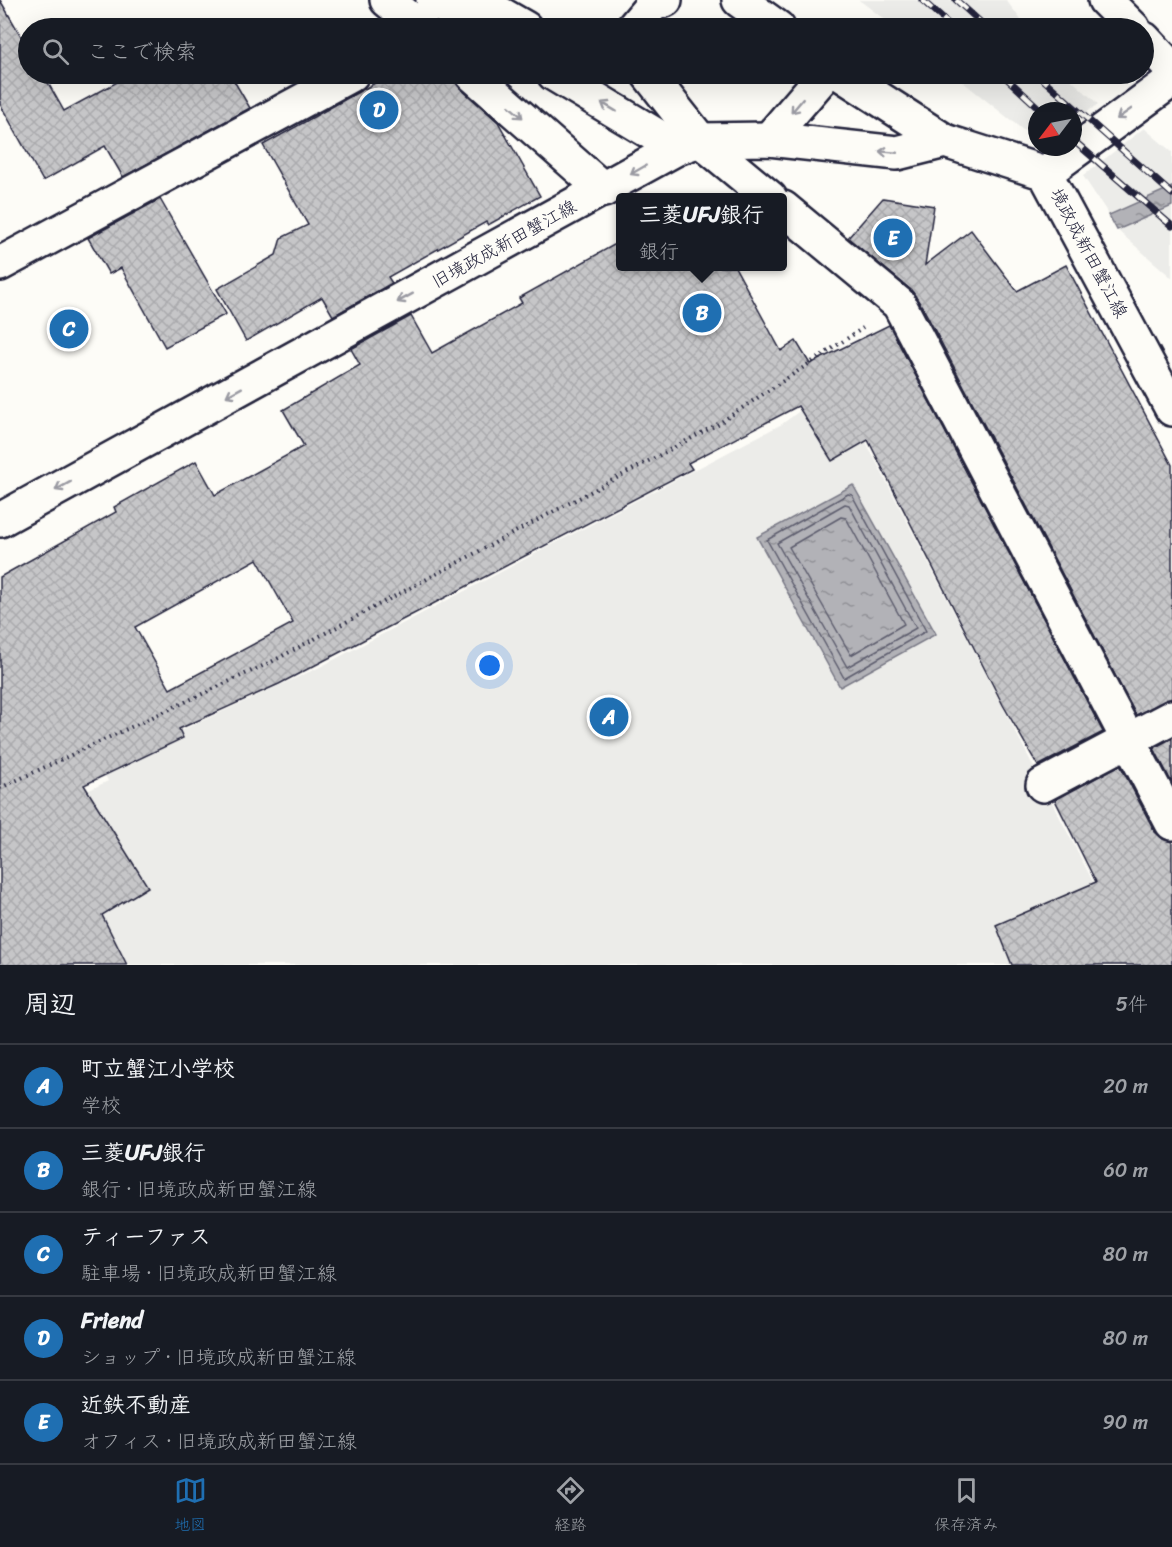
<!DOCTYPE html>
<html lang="ja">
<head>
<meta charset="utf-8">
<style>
  body { margin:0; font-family:Sriracha,"Klee One",sans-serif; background:#242831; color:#f1f3f6 }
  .compass { position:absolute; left:1028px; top:102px; width:54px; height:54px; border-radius:50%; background:#171b24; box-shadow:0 6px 24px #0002; rotate:238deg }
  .you { position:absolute; left:490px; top:666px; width:21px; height:21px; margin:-15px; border:4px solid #fff; border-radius:50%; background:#1a73e8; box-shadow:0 0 0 9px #1a73e833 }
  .badge { display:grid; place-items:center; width:39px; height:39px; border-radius:50%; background:#1f6fb2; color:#fff; font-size:20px; font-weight:700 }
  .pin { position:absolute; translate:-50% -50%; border:3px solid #fff; box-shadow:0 2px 6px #0006 }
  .popup { position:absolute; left:616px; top:193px; width:171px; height:78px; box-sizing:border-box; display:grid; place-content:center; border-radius:6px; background:#171b24; filter:drop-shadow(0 2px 4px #0005); font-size:20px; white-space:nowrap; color:#9ea1a6 }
  .popup b { font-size:22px; color:#f1f3f6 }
  .popup::after { content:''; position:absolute; left:50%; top:100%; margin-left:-12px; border:12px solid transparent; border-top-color:#171b24 }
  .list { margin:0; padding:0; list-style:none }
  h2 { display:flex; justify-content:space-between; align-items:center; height:78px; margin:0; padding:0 24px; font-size:26px }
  h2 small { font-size:20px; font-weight:400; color:#9ea1a6 }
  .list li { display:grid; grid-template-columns:39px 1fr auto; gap:18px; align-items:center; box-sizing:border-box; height:84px; padding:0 24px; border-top:2px solid #363941 }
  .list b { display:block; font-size:22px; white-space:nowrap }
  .list p { margin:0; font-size:20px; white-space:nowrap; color:#9ea1a6 }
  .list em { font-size:20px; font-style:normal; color:#9ea1a6 }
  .icon { flex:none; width:33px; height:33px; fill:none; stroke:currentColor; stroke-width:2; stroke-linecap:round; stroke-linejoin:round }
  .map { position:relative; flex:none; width:1172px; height:965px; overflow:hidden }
  .search { position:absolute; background:#171b24; box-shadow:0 6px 24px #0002; left:18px; right:18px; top:18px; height:66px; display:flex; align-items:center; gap:15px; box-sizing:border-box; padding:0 21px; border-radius:33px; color:#9ea1a6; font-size:22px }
  .sheet { height:498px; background:#171b24 }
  nav { display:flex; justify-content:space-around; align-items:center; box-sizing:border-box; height:84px; border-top:2px solid #363941; background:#171b24; font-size:16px; color:#9ea1a6 }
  nav a { display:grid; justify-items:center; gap:3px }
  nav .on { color:#1f6fb2 }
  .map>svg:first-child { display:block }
  .built { fill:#ecece9 }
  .water { fill:url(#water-ripples); stroke:#787885; stroke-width:1.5 }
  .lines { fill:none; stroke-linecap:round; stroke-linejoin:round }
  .shore { stroke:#5c5c6d; stroke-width:1.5 }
  .building { fill:url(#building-cross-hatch); stroke:#22223b; stroke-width:1.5; fill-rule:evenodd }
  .minor-casing { stroke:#22223b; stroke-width:38 }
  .major-casing { stroke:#22223b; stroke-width:38 }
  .path { stroke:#22223b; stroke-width:4; stroke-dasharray:1.5 4.5; stroke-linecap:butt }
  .minor { stroke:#fdfcf7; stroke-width:33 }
  .major { stroke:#fdfcf7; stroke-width:33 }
  .rail-casing { stroke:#22223b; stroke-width:7 }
  .rail { stroke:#fdfcf7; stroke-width:4.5; stroke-dasharray:14; stroke-linecap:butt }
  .oneway { stroke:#9a9aa2 }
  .labels { text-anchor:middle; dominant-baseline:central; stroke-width:5; stroke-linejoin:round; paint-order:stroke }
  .street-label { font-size:18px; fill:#22223b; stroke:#fdfcf7 }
</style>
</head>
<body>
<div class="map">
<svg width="1172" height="965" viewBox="0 0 1172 965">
  <defs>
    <pattern id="water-ripples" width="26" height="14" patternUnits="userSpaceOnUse" patternTransform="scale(1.5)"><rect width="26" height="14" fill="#b2b2b7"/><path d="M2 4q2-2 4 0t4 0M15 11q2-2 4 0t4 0" fill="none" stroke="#909096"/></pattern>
    <pattern id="building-cross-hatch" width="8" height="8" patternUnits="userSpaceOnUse" patternTransform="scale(1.5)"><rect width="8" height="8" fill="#c6c6c8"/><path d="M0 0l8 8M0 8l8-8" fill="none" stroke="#aaaaad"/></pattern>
  </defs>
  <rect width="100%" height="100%" fill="#fdfcf7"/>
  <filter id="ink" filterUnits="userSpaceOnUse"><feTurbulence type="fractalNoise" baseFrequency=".0167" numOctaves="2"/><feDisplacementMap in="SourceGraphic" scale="12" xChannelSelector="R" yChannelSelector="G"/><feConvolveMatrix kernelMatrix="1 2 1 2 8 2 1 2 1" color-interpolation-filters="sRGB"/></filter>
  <g filter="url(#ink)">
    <g class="built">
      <polygon points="859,0 1006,0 1027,28 896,28"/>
      <polygon points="953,74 1065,74 1098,104 1073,122 1073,111 1037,111 1037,138 1033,138"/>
      <polygon points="1144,128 1172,152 1172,187 1109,215 1083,176"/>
      <polygon points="1172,206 1172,278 1117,230"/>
      <polygon points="836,384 1136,965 0,965 0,833 108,781 101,767 320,667 782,424"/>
    </g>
    <g class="water">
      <polygon points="1172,187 1172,206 1117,230 1109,215"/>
      <polygon points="853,485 936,634 840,687 757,537"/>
    </g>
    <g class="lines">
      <g class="shore">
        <polygon points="848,494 852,495 926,631 844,678 767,540"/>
        <polygon points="845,504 849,505 916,628 847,667 777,543"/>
        <polygon points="841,517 846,518 904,624 851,655 789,547"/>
      </g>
    </g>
    <g class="building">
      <polygon points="0,0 28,48 28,74 43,74 64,111 132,74 230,74 250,108 123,177 105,146 43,181 0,104"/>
      <polygon points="391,74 452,74 460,88 498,122 540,196 488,225 486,222 388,277 392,283 333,316 322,297 246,341 217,289 276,255 281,238 308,225 263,145"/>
      <polygon points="883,198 934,206 925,265 971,230 1017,291 1066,265 1172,465 1172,698 1136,715 923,308 911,290 848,238"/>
      <polygon points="160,199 226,314 165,347 121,268 109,274 88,238"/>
      <path d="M621 241V267H735L781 351 796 341 810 364 889 325 1103 732 1038 766 1003 705 868 440 832 461 798 406 688 463 692 469 279 684 179 729 183 738 84 785 148 887 102 915 127 965H0V577L116 512 114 507 196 461 215 495 304 446 283 410 360 365 351 349 411 316 432 353 522 303 519 298ZM257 559 293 623 170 689 135 627Z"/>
      <polygon points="1172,738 1172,783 1154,748"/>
      <polygon points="1120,765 1155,832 1163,839 1172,842 1172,965 1012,965 996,925 1096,882 1055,800"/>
    </g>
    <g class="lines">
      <defs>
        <g id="minor">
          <polyline points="387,0 421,28"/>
          <polyline points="433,0 480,28"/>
          <polyline points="476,0 525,28"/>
          <polyline points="739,0 778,28"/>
          <polyline points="1105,0 1133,28"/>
          <polyline points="633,28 653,4 665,0"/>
          <polyline points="1144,39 1172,69"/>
          <polyline points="472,74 604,190"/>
          <polyline points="554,74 677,148"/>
          <polyline points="648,74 700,140 770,198"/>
          <polyline points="841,74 945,141"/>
          <polyline points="769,139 825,74"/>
          <polyline points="783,208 899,304 1172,823"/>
          <polyline points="0,264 352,74"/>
          <polyline points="0,520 677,148 700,140 769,139 897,153 945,141 1045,173"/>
          <polyline points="1043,785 1172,717"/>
        </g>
        <polyline id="major" points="1172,80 1045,173 1172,409"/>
      </defs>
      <use href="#minor" class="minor-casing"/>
      <use href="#major" class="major-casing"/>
      <polyline class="path" points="0,788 271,662 718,424 863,328"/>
      <use href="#minor" class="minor"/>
      <use href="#major" class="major"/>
      <defs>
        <g id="rail">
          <polyline points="922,0 953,28"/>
          <polyline points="956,0 987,28"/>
          <polyline points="1002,74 1042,111"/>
          <polyline points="1037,74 1172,194"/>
          <polyline points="1073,140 1172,226"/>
        </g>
      </defs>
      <use href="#rail" class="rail-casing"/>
      <use href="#rail" class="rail"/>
    </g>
    <defs><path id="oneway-shaft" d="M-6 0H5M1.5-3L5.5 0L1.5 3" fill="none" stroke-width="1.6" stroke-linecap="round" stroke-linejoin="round" transform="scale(1.5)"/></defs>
    <g class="oneway">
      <use href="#oneway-shaft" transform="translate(797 106) rotate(130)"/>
      <use href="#oneway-shaft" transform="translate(609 107) rotate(-149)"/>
      <use href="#oneway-shaft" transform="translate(516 112) rotate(41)"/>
      <use href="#oneway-shaft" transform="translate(1124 114) rotate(145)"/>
      <use href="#oneway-shaft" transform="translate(888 152) rotate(-175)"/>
      <use href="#oneway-shaft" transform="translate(638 170) rotate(150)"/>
      <use href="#oneway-shaft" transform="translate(405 298) rotate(151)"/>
      <use href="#oneway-shaft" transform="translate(234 392) rotate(151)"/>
      <use href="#oneway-shaft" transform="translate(63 486) rotate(151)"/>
    </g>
  </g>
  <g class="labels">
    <g class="street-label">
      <text transform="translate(504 244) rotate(-29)">旧境政成新田蟹江線</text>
      <text transform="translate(1089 253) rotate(62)">境政成新田蟹江線</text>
    </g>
  </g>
</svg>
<svg class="compass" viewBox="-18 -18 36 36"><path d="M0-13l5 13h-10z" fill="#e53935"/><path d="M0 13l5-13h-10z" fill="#9ea1a6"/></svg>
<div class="you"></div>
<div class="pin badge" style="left:609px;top:717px">A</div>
<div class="pin badge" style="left:702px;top:313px">B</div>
<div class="popup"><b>三菱UFJ銀行</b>銀行</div>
<div class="pin badge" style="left:69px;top:329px">C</div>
<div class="pin badge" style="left:379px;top:110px">D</div>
<div class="pin badge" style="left:893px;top:238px">E</div>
<div class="search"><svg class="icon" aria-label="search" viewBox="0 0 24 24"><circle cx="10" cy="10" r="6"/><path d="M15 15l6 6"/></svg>ここで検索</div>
</div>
<section class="sheet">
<h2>周辺<small>5件</small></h2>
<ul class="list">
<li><span class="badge">A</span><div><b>町立蟹江小学校</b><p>学校</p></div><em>20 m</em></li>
<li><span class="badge">B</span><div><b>三菱UFJ銀行</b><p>銀行 · 旧境政成新田蟹江線</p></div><em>60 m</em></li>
<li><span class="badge">C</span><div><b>ティーファス</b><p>駐車場 · 旧境政成新田蟹江線</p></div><em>80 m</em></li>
<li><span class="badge">D</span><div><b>Friend</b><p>ショップ · 旧境政成新田蟹江線</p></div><em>80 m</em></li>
<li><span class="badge">E</span><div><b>近鉄不動産</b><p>オフィス · 旧境政成新田蟹江線</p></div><em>90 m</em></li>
</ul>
</section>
<nav>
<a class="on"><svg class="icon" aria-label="map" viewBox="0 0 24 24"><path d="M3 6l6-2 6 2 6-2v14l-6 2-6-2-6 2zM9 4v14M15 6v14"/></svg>地図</a>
<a><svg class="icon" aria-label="directions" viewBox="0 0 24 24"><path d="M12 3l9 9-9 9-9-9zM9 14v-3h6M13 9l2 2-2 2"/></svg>経路</a>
<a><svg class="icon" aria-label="saved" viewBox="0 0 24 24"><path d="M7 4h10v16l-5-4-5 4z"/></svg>保存済み</a>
</nav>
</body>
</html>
